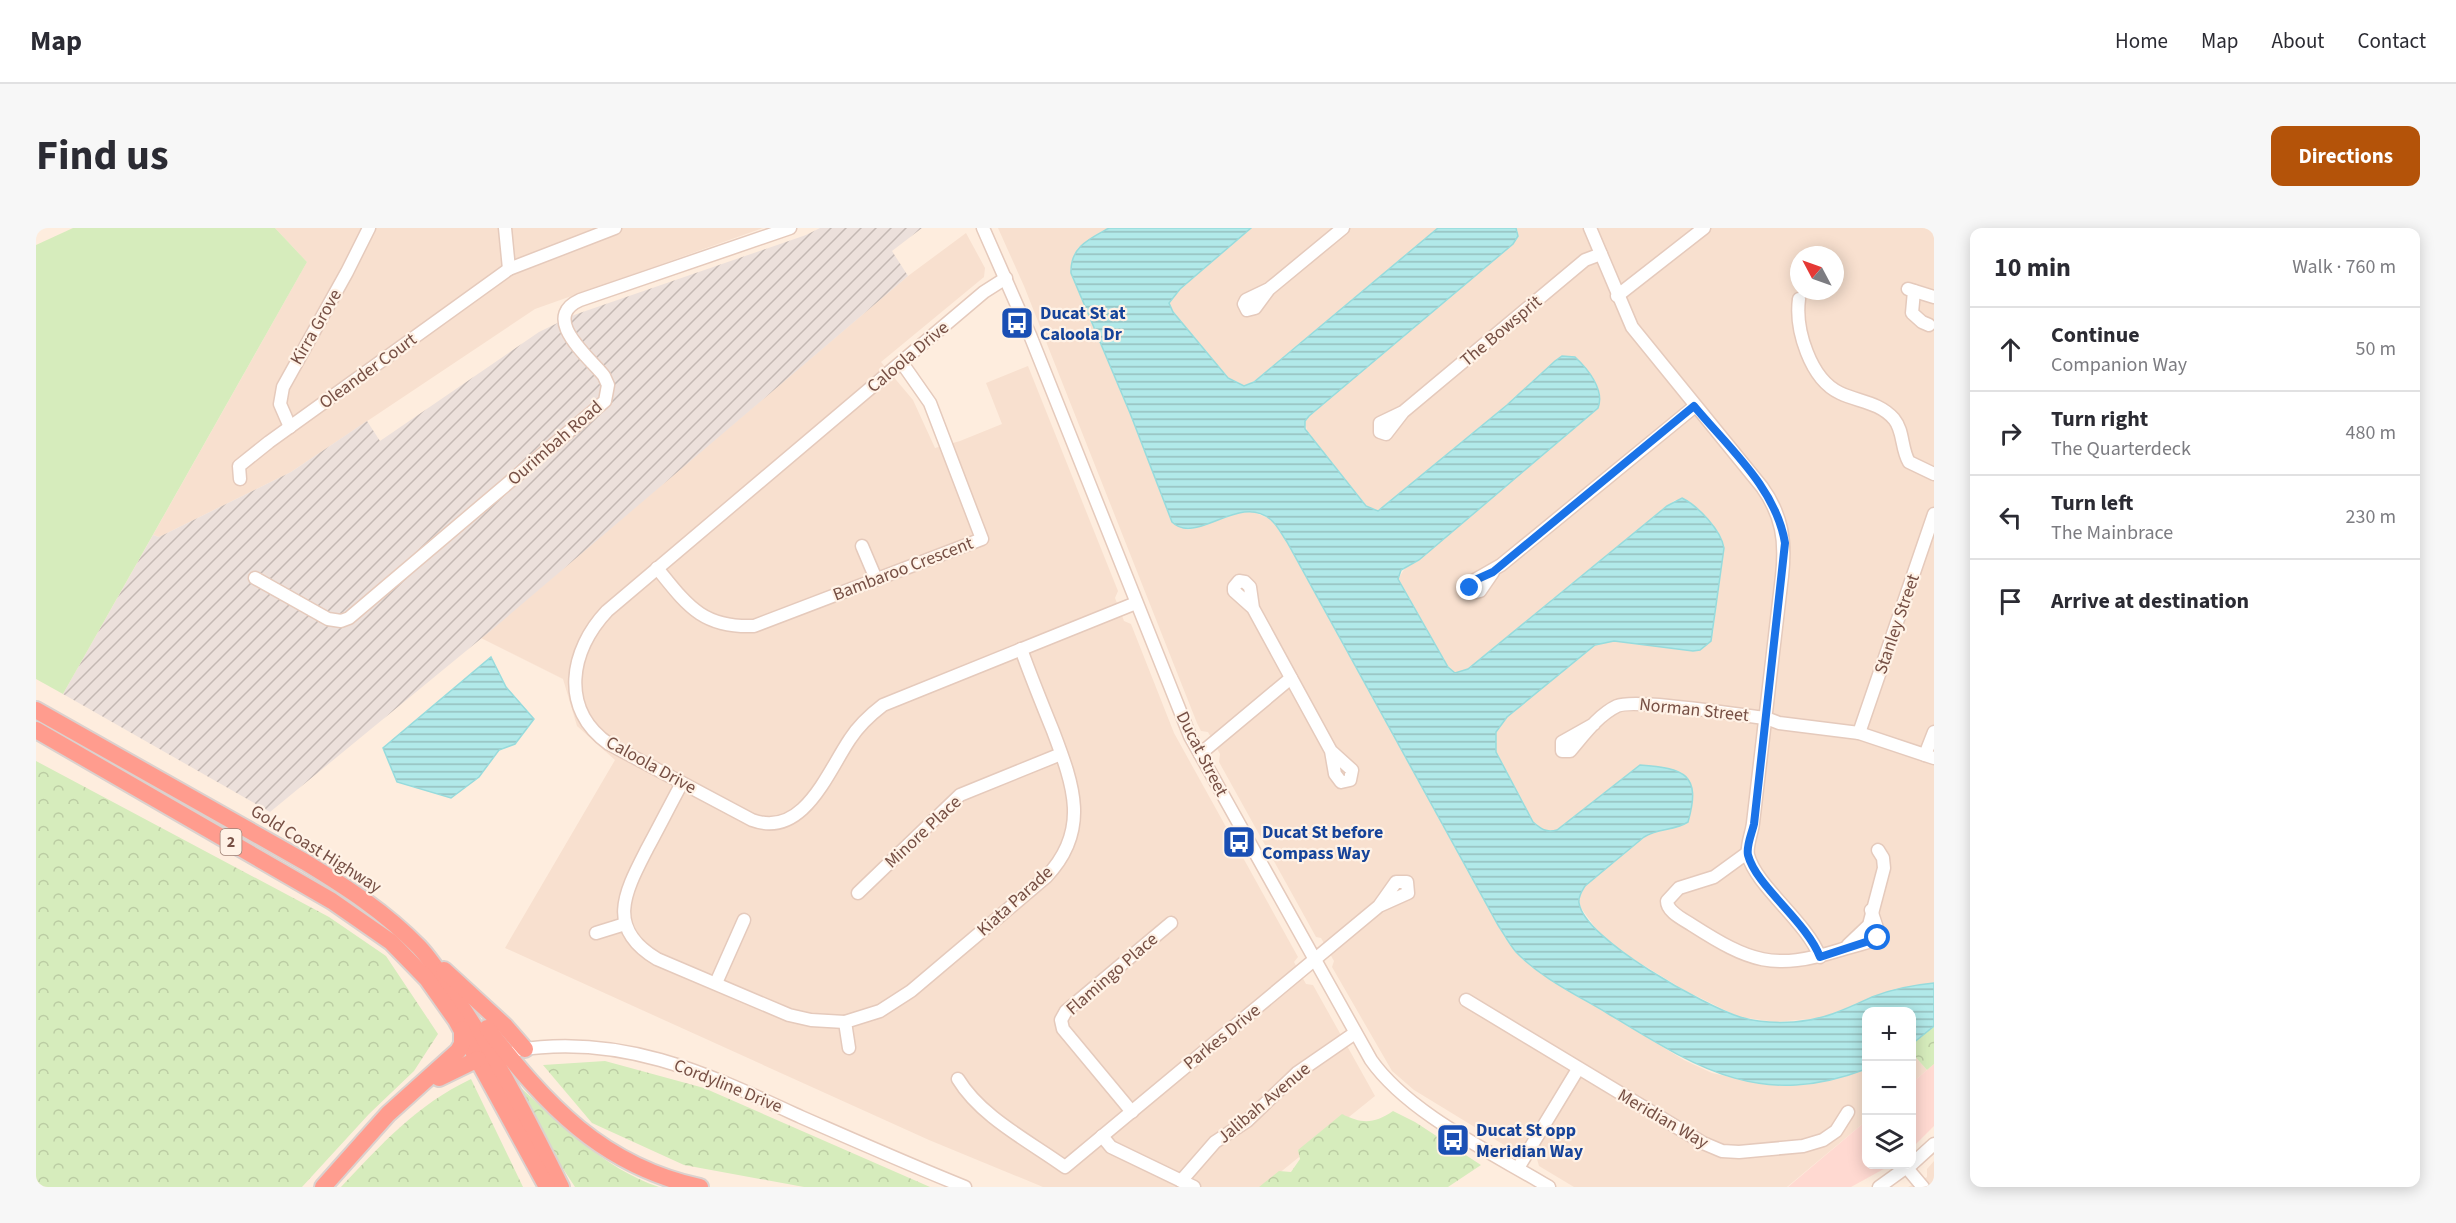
<!DOCTYPE html>
<html lang="en">
<head>
<meta charset="utf-8">
<style>
  body { margin:0; font-family:"Source Sans 3",sans-serif; background:#f7f7f7; color:#2b2b33 }
  .controls { position:absolute; right:18px; bottom:18px; display:grid; overflow:hidden; border-radius:12px; box-shadow:0 3px 15px #0003 }
  .controls button { width:54px; height:54px; display:grid; place-items:center; padding:0; border:0; border-bottom:2px solid #e1e1e2; background:#fff; color:#2b2b33; font:30px sans-serif }
  .compass { position:absolute; left:1754px; top:18px; width:54px; height:54px; border-radius:50%; background:#fff; box-shadow:0 3px 15px #0003; rotate:311deg }
  .stop { position:absolute; width:18px; height:18px; margin:-14px; border:4px solid #1a73e8; border-radius:50%; background:#fff }
  .stop.end { background:#1a73e8; border-color:#fff; box-shadow:0 2px 6px #0008 }
  .list { margin:0; padding:0; list-style:none }
  h2 { display:flex; justify-content:space-between; align-items:center; height:78px; margin:0; padding:0 24px; font-size:26px }
  h2 small { font-size:20px; font-weight:400; color:#7c7c81 }
  .list li { display:grid; grid-template-columns:39px 1fr auto; gap:18px; align-items:center; box-sizing:border-box; height:84px; padding:0 24px; border-top:2px solid #e1e1e2 }
  .list b { display:block; font-size:22px; white-space:nowrap }
  .list p { margin:0; font-size:20px; white-space:nowrap; color:#7c7c81 }
  .list em { font-size:20px; font-style:normal; color:#7c7c81 }
  .icon { flex:none; width:33px; height:33px; fill:none; stroke:currentColor; stroke-width:2; stroke-linecap:round; stroke-linejoin:round }
  .map { position:relative; flex:none; width:1898px; height:959px; overflow:hidden; border-radius:12px }
  header { display:flex; align-items:center; gap:36px; box-sizing:border-box; height:84px; padding:0 30px; background:#fff; border-bottom:2px solid #e1e1e2 }
  header strong { font-size:28px }
  nav { display:flex; gap:33px; margin-inline-start:auto; font-size:21px }
  .intro { display:flex; align-items:center; justify-content:space-between; box-sizing:border-box; height:144px; padding:0 36px }
  h1 { margin:0; font-size:42px }
  .button { padding:15px 27px; border-radius:12px; background:#b45309; color:#fff; font-size:21px; font-weight:700 }
  main { display:flex; gap:36px; padding:0 36px }
  aside { flex:1; background:#fff; border-radius:12px; box-shadow:0 3px 15px #0003 }
  .map>svg:first-child { display:block }
  .residential { fill:#f8e0cf; fill-rule:evenodd }
  .commercial { fill:#ffd9d1 }
  .industrial { fill:url(#industrial-furrows) }
  .forest { fill:url(#forest-crowns) }
  .garden { fill:#d6ecbc }
  .water { fill:url(#water-rules); stroke:#97dbdc; stroke-width:1.5 }
  .lines { fill:none; stroke-linecap:round; stroke-linejoin:round }
  .minor-casing { stroke:#e5cabc; stroke-width:15 }
  .highway-casing { stroke:#dbd1ce; stroke-width:20 }
  .minor { stroke:#fff; stroke-width:12 }
  .highway { stroke:#ff9c8e; stroke-width:16 }
  .route { stroke:#1a73e8; stroke-width:8 }
  .labels { text-anchor:middle; dominant-baseline:central; stroke-width:4.5; stroke-linejoin:round; paint-order:stroke }
  .shield { fill:#fff2e6; stroke:#9f8075; stroke-width:1.5 }
  .shield-label { font-size:16px; font-weight:bold; fill:#764f44 }
  .transit-label { font-size:18px; font-weight:bold; fill:#164399; stroke:#fff2e6; text-anchor:start }
  .street-label { font-size:18px; fill:#764f44; stroke:#fff2e6 }
</style>
</head>
<body>
<header>
<strong>Map</strong>
<nav><a>Home</a><a>Map</a><a>About</a><a>Contact</a></nav>
</header>
<div class="intro"><h1>Find us</h1><a class="button">Directions</a></div>
<main>
<div class="map">
<svg width="1898" height="959" viewBox="0 0 1898 959">
  <defs>
    <pattern id="industrial-furrows" width="10" height="10" patternUnits="userSpaceOnUse" patternTransform="scale(1.5)"><rect width="10" height="10" fill="#ece0db"/><path d="M-1 1l2-2M0 10L10 0M9 11l2-2" fill="none" stroke="#c4b8b3"/></pattern>
    <pattern id="forest-crowns" width="20" height="18" patternUnits="userSpaceOnUse" patternTransform="scale(1.5)"><rect width="20" height="18" fill="#d6ecbc"/><path d="M2 6a3 3 0 1 1 6 0M12 15a3 3 0 1 1 6 0" fill="none" stroke="#bbcca3"/></pattern>
    <pattern id="water-rules" width="6" height="5" patternUnits="userSpaceOnUse" patternTransform="scale(1.5)"><rect width="6" height="5" fill="#b1e9e9"/><path d="M0 2.5h6" fill="none" stroke="#95bfbe"/></pattern>
  </defs>
  <rect width="100%" height="100%" fill="#feedde"/>
  <g class="residential">
    <polygon points="239,0 727,0 499,81 255,244 123,309 117,307 271,34"/>
    <polygon points="962,0 1073,0 1043,19 1035,35 1035,45 1094,185 1136,294 1152,302 1199,285 1217,284 1235,291 1251,314 1462,697 1480,723 1509,747 1648,832 1676,845 1726,856 1754,857 1787,853 1830,841 1830,893 1751,959 1538,959 1503,938 1501,931 1480,919 1473,920 1378,862 1356,843 1296,739 1298,733 1285,710 1280,709 1183,534 1184,526 1172,504 1165,503 1161,495 988,58"/>
    <polygon points="1215,0 1402,0 1218,154 1208,158 1192,150 1137,84 1133,75 1144,61"/>
    <path d="M1480 0H1898V755L1857 762 1809 783 1784 790 1740 794 1703 789 1648 762 1586 724 1566 709 1545 680 1542 673 1549 658 1608 609 1618 602 1644 599 1604 537 1521 602 1514 604 1504 601 1497 594 1460 524V504L1471 489 1559 417 1578 413 1657 423 1677 406 1687 313 1654 274 1639 272 1432 441 1425 445H1419L1412 439 1362 351 1371 337 1383 332 1562 180 1539 129 1532 128 1519 133 1471 177 1342 283 1330 278 1272 208 1269 193 1273 188 1477 16 1482 3ZM1763 27H1799V63H1763Z"/>
    <polygon points="930,5 949,40 948,49 845,134 877,172 899,220 924,213 966,196 950,155 992,138 1082,363 1079,370 1088,393 1095,396 1138,505 1262,729 1258,734 1270,756 1277,757 1339,868 1226,959 1007,959 893,912 469,720 579,532 541,498 527,451 445,410 872,48"/>
    <polygon points="1876,825 1891,842 1876,855"/>
    <polygon points="1898,933 1898,959 1872,959 1891,949 1891,941"/>
  </g>
  <g class="commercial">
    <polygon points="1898,836 1898,898 1876,920 1876,855"/>
    <polygon points="1830,893 1830,936 1855,937 1815,959 1752,959"/>
  </g>
  <polygon class="industrial" points="784,0 886,0 856,23 872,48 458,400 234,584 27,466 117,307 123,309 255,244 331,193 344,213 503,104 538,87 770,7"/>
  <g class="forest">
    <polygon points="0,533 293,689 350,728 402,806 378,843 333,886 266,959 0,959"/>
    <polygon points="1898,798 1898,836 1891,842 1876,825 1876,816"/>
    <polygon points="569,833 668,860 894,959 768,959 648,937 556,895 507,837"/>
    <path d="M435 851 487 959H305C347 915 379 878 435 851Z"/>
    <path d="M481 856C523 895 567 940 623 959H539L476 863Z"/>
    <path d="M1357 883 1379 894 1445 937 1412 959H1223L1243 943 1255 944 1264 931 1262 922 1306 886C1326 896 1338 896 1357 883Z"/>
  </g>
  <polygon class="garden" points="37,0 239,0 271,34 27,466 0,451 0,17"/>
  <g class="water">
    <path d="M1073 0H1215L1144 61 1133 75 1137 84 1192 150 1208 158 1218 154 1402 0H1480L1482 8 1477 16 1273 188 1269 193V201L1330 278 1342 283 1471 177 1519 133 1526 128 1539 129C1552 141 1569 162 1562 180L1383 332 1365 342 1362 351 1412 439 1419 445 1432 441 1631 278 1646 270C1662 278 1685 302 1688 320L1675 413 1664 422 1657 423 1578 413 1559 417 1471 489 1460 504V524L1497 594C1505 601 1510 605 1521 602L1604 537C1648 540 1666 546 1652 594 1638 603 1622 600 1608 609L1549 658C1546 663 1542 668 1543 675 1549 712 1669 778 1704 789 1720 794 1741 795 1758 794 1787 792 1810 781 1836 769 1856 761 1877 757 1898 755V798L1876 816V784H1830V841C1723 882 1660 839 1571 785 1541 767 1505 750 1480 724 1473 716 1468 706 1462 697L1251 314C1246 307 1241 296 1234 291 1203 265 1160 318 1136 294L1094 185 1035 45C1034 19 1053 11 1073 0Z"/>
    <polygon points="455,429 470,459 498,491 479,516 463,522 443,549 415,570 361,554 347,520"/>
  </g>
  <g class="lines">
    <defs>
      <g id="minor">
        <polyline points="469,0 473,41"/>
        <path d="M947 0 994 107 1154 508 1335 832C1373 886 1457 925 1513 959"/>
        <path d="M1554 0 1596 99 1726 259C1746 287 1750 313 1746 348L1717 595C1716 605 1710 618 1712 627 1720 658 1770 693 1784 729"/>
        <path d="M970 50 948 64 571 383C534 422 523 481 573 516L716 592C767 611 791 545 814 511 823 497 834 487 847 477L1100 375"/>
        <polyline points="1233,61 1210,72 1208,76 1211,82 1219,80 1233,61 1307,0"/>
        <polyline points="1872,61 1898,69"/>
        <polyline points="1878,63 1876,85 1886,94 1893,97"/>
        <polyline points="1581,68 1668,0"/>
        <path d="M1763 71C1759 101 1774 151 1804 165 1823 174 1843 174 1858 191 1868 203 1865 221 1873 234L1898 246"/>
        <polyline points="1367,184 1350,206 1344,204 1344,195 1367,184 1549,32 1565,26"/>
        <polyline points="254,199 244,176 247,159 311,44 333,0"/>
        <polyline points="204,251 203,238 233,214 473,41 579,0"/>
        <polyline points="826,318 840,351"/>
        <path d="M621 340C651 377 666 400 718 398L946 311 894 175 866 135"/>
        <polyline points="1457,344 1444,363 1440,364 1435,361 1437,353 1465,337 1658,179"/>
        <path d="M219 350 292 391 305 393 313 390 569 173 572 157 568 148C552 128 504 90 544 72L754 0"/>
        <polyline points="1217,380 1198,363 1198,359 1203,353 1209,354 1214,359 1217,380 1295,523 1316,542 1314,552 1305,554 1299,546 1295,523"/>
        <path d="M1558 496 1526 514V523H1534C1547 508 1562 487 1581 478 1599 470 1703 487 1730 490L1743 495 1823 505 1898 530"/>
        <polyline points="1823,505 1898,286"/>
        <polyline points="1164,526 1255,450"/>
        <polyline points="1889,527 1898,504"/>
        <path d="M646 555C634 577 623 599 611 621 589 664 569 700 621 731L753 787 775 792 809 794 844 783 875 763 1010 649C1055 602 1037 556 1017 503 1006 476 995 449 985 421"/>
        <path d="M1711 625 1678 649 1643 660 1631 673C1631 684 1647 691 1656 697 1714 734 1737 743 1804 722 1816 718 1829 716 1840 711L1843 706 1835 682"/>
        <polyline points="822,665 924,567 1025,526"/>
        <polyline points="560,705 589,696"/>
        <polyline points="1812,717 1833,697 1848,640 1847,630 1842,622"/>
        <polyline points="680,755 708,692"/>
        <polyline points="1430,772 1667,915 1686,923 1703,924 1767,918 1787,912 1800,903 1812,884"/>
        <polyline points="809,794 813,820"/>
        <path d="M481 822C587 805 672 846 765 889 820 913 874 937 929 959"/>
        <path d="M922 851C945 889 993 913 1029 939L1343 678 1360 654H1371L1372 665 1343 678"/>
        <polyline points="1096,884 1027,801 1025,792 1030,783 1135,695"/>
        <polyline points="1066,908 1075,919 1158,959"/>
        <polyline points="1876,936 1898,916"/>
        <polyline points="1482,940 1542,841"/>
        <polyline points="1871,940 1887,959"/>
        <polyline points="1145,953 1179,914 1211,893 1261,845 1319,805"/>
        <polyline points="1843,959 1875,936"/>
      </g>
      <g id="highway">
        <path d="M0 482 269 634C310 659 349 684 383 719 399 736 410 756 423 775 462 833 494 896 525 959"/>
        <polyline points="0,502 296,673 355,714 391,751 420,792 511,959"/>
        <polyline points="408,742 469,798 489,821"/>
        <path d="M451 800C509 876 566 938 664 959"/>
        <polyline points="403,850 442,831"/>
        <polyline points="287,959 352,886 422,823 426,816 426,801"/>
      </g>
    </defs>
    <use href="#minor" class="minor-casing"/>
    <use href="#highway" class="highway-casing"/>
    <use href="#minor" class="minor"/>
    <use href="#highway" class="highway"/>
  </g>
  <g class="lines">
    <path class="route" d="M1434 360 1437 353 1457 344 1469 334 1658 178C1692 219 1740 260 1749 315L1718 596C1716 605 1710 618 1712 627 1720 658 1770 693 1784 729L1842 710"/>
  </g>
  <defs>
    <symbol id="bus-square" viewBox="-11 -11 22 22"><rect x="-9" y="-9" width="18" height="18" rx="4" fill="#1a4fb4" stroke="#fff2e6"/><path d="M-5-6H5V4H4V6H2V4H-2V6H-4V4H-5ZM-3.5-4V0h7V-4ZM-3.5 1.2v1.5H-2V1.2ZM2 1.2v1.5H3.5V1.2Z" fill="#fff"/></symbol>
  </defs>
  <g fill-rule="evenodd">
    <use href="#bus-square" x="962" y="76" width="38" height="38"/>
    <use href="#bus-square" x="1184" y="595" width="38" height="38"/>
    <use href="#bus-square" x="1398" y="893" width="38" height="38"/>
  </g>
  <g class="labels">
    <rect class="shield" x="184.5" y="601" width="21" height="26" rx="4.5"/>
    <g class="shield-label">
      <text x="195" y="614">2</text>
    </g>
    <g class="transit-label">
      <text x="1004" y="85">Ducat St at<tspan x="1004" dy="21">Caloola Dr</tspan></text>
      <text x="1226" y="604">Ducat St before<tspan x="1226" dy="21">Compass Way</tspan></text>
      <text x="1440" y="902">Ducat St opp<tspan x="1440" dy="21">Meridian Way</tspan></text>
    </g>
    <g class="street-label">
      <text transform="translate(280 99) rotate(-60)">Kirra Grove</text>
      <text transform="translate(1465 103) rotate(-40)">The Bowsprit</text>
      <text transform="translate(872 129) rotate(-40)">Caloola Drive</text>
      <text transform="translate(332 143) rotate(-36)">Oleander Court</text>
      <text transform="translate(519 215) rotate(-41)">Ourimbah Road</text>
      <text transform="translate(867 341) rotate(-21)">Bambaroo Crescent</text>
      <text transform="translate(1861 396) rotate(-71)">Stanley Street</text>
      <text transform="translate(1658 482) rotate(6)">Norman Street</text>
      <text transform="translate(1166 526) rotate(63)">Ducat Street</text>
      <text transform="translate(615 537) rotate(29)">Caloola Drive</text>
      <text transform="translate(887 604) rotate(-43)">Minore Place</text>
      <text transform="translate(280 621) rotate(32)">Gold Coast Highway</text>
      <text transform="translate(979 673) rotate(-42)">Kiata Parade</text>
      <text transform="translate(1076 746) rotate(-41)">Flamingo Place</text>
      <text transform="translate(1186 809) rotate(-39)">Parkes Drive</text>
      <text transform="translate(692 858) rotate(22)">Cordyline Drive</text>
      <text transform="translate(1228 875) rotate(-40)">Jalibah Avenue</text>
      <text transform="translate(1627 891) rotate(30)">Meridian Way</text>
    </g>
  </g>
</svg>
<div class="controls">
<button>+</button>
<button>−</button>
<button><svg class="icon" aria-label="layers" viewBox="0 0 24 24"><path d="M12 4l9 5-9 5-9-5zM3 14l9 5 9-5"/></svg></button>
</div>
<svg class="compass" viewBox="-18 -18 36 36"><path d="M0-13l5 13h-10z" fill="#e53935"/><path d="M0 13l5-13h-10z" fill="#7c7c81"/></svg>
<div class="stop" style="left:1842px;top:710px"></div>
<div class="stop end" style="left:1434px;top:360px"></div>
</div>
<aside>
<h2>10 min<small>Walk · 760 m</small></h2>
<ul class="list">
<li><svg class="icon" aria-label="ahead" viewBox="0 0 24 24"><path d="M12 20V5M6 11l6-6 6 6"/></svg><div><b>Continue</b><p>Companion Way</p></div><em>50 m</em></li>
<li><svg class="icon" aria-label="right" viewBox="0 0 24 24"><path d="M7 20v-9h11M14 6l5 5-5 5"/></svg><div><b>Turn right</b><p>The Quarterdeck</p></div><em>480 m</em></li>
<li><svg class="icon" aria-label="left" viewBox="0 0 24 24"><path d="M17 20v-9H6M10 6l-5 5 5 5"/></svg><div><b>Turn left</b><p>The Mainbrace</p></div><em>230 m</em></li>
<li><svg class="icon" aria-label="arrive" viewBox="0 0 24 24"><path d="M6 21V4h12l-3 4 3 4H6"/></svg><div><b>Arrive at destination</b></div></li>
</ul>
</aside>
</main>
</body>
</html>
